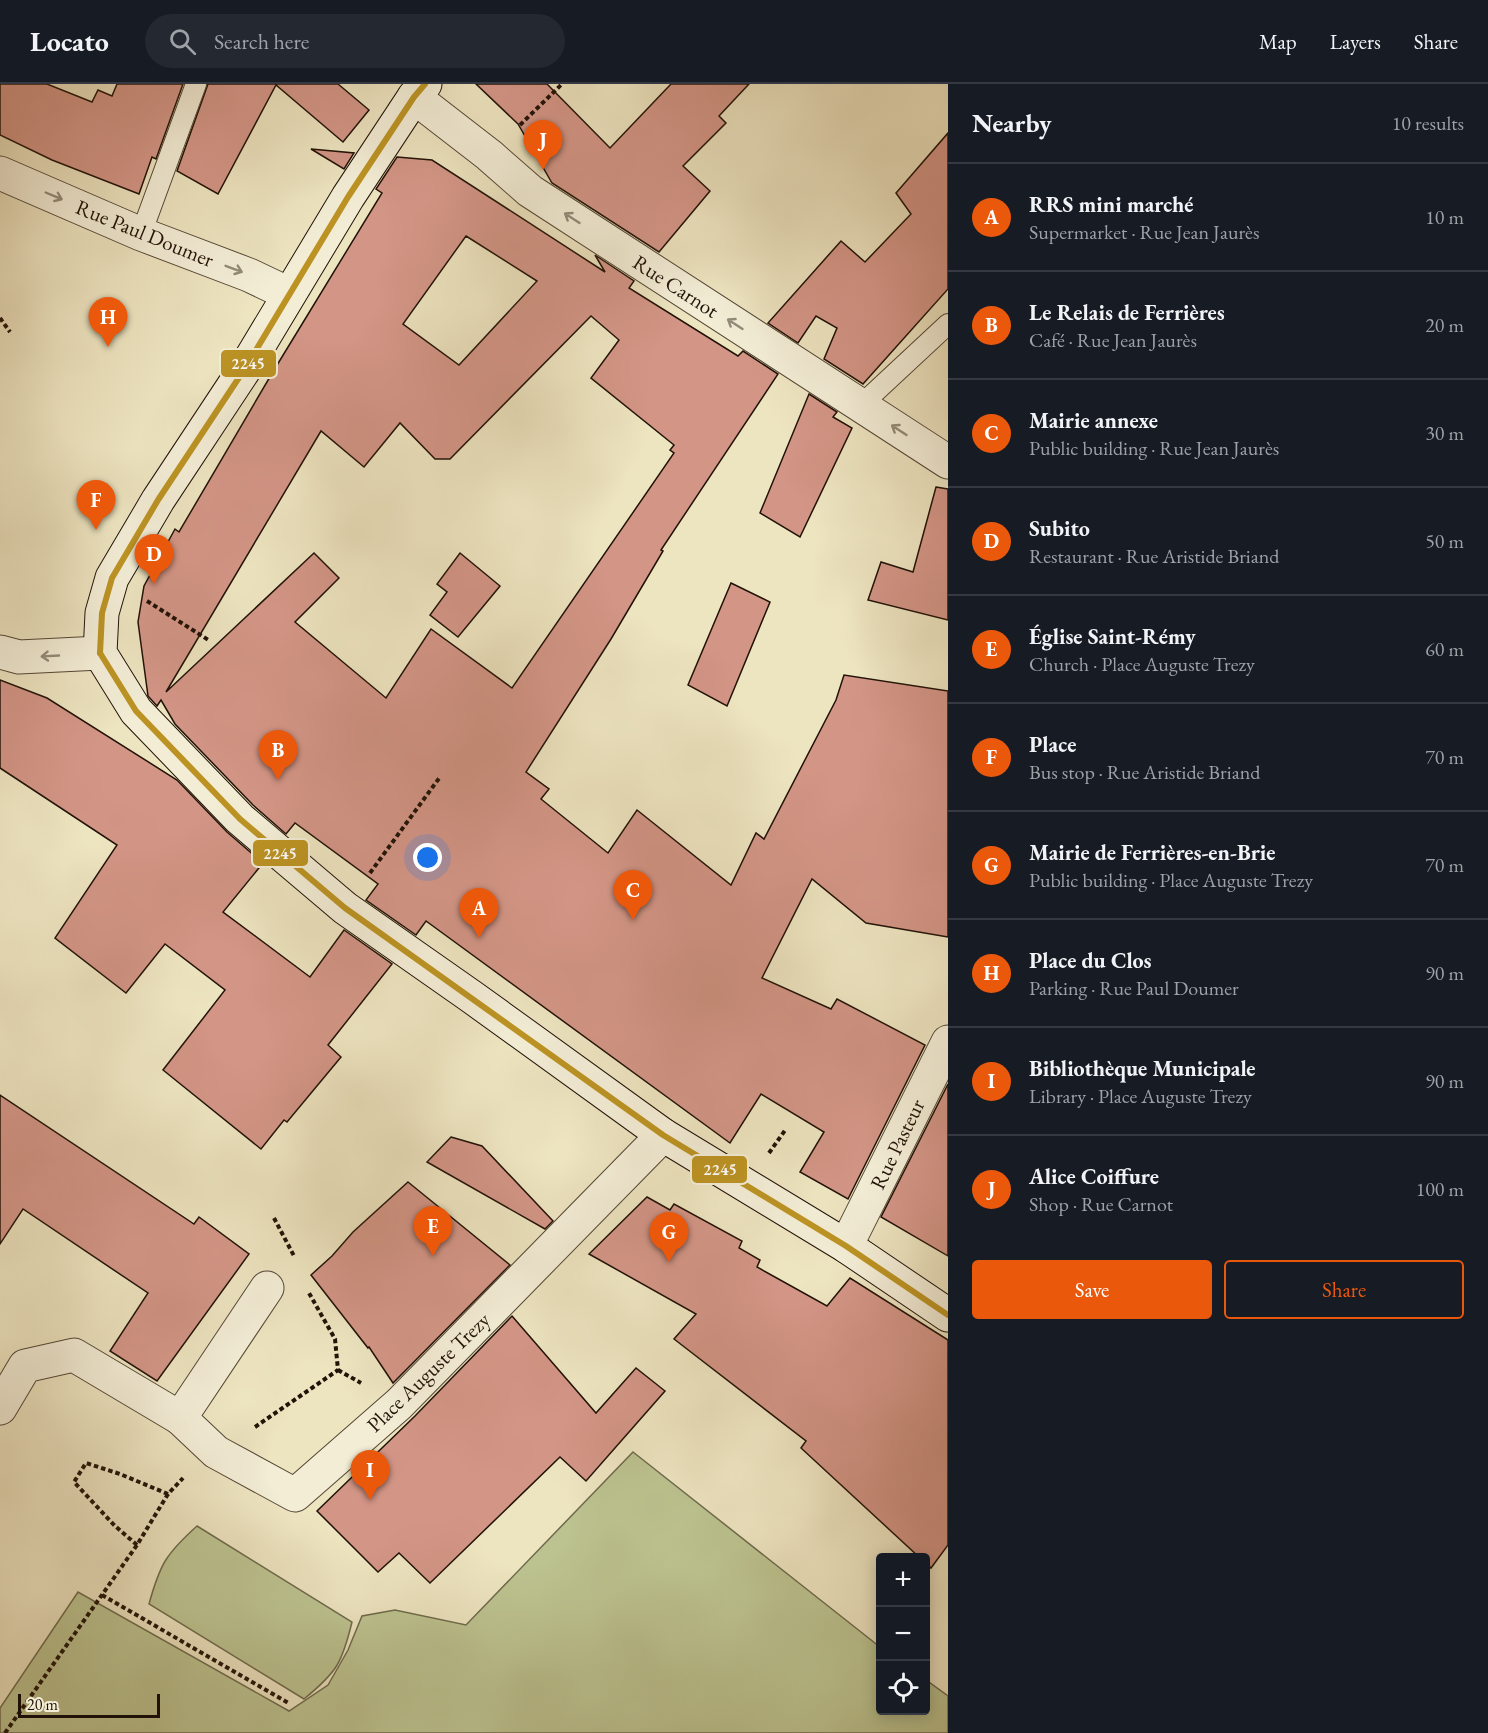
<!DOCTYPE html>
<html lang="en">
<head>
<meta charset="utf-8">
<style>
  body { margin:0; font-family:"EB Garamond",serif; background:#242831; color:#f1f3f6 }
  .controls { position:absolute; right:18px; bottom:18px; display:grid; overflow:hidden; border-radius:6px; box-shadow:0 3px 15px #0003 }
  .controls button { width:54px; height:54px; display:grid; place-items:center; padding:0; border:0; border-bottom:2px solid #363941; background:#171b24; color:#f1f3f6; font:30px sans-serif }
  .scale { position:absolute; left:18px; bottom:15px; width:142px; box-sizing:border-box; padding-left:6px; border:3px solid #211207; border-top:0; font-size:16px; line-height:21px; white-space:nowrap; color:#211207; -webkit-text-stroke:4px #f3edd6; paint-order:stroke }
  .you { position:absolute; left:428px; top:774px; width:21px; height:21px; margin:-15px; border:4px solid #fff; border-radius:50%; background:#1a73e8; box-shadow:0 0 0 9px #1a73e833 }
  .badge { display:grid; place-items:center; width:39px; height:39px; border-radius:50%; background:#ea580c; color:#fff; font-size:20px; font-weight:700 }
  .pin { position:absolute; translate:-50% -50px; filter:drop-shadow(0 2px 3px #0008) }
  .pin::after { content:''; position:absolute; top:32px; width:21px; height:18px; background:inherit; clip-path:polygon(0 0,100% 0,50% 100%) }
  .list { margin:0; padding:0; list-style:none }
  h2 { display:flex; justify-content:space-between; align-items:center; height:78px; margin:0; padding:0 24px; font-size:26px }
  h2 small { font-size:20px; font-weight:400; color:#9ea1a6 }
  .list li { display:grid; grid-template-columns:39px 1fr auto; gap:18px; align-items:center; box-sizing:border-box; height:108px; padding:0 24px; border-top:2px solid #363941 }
  .list b { display:block; font-size:22px; white-space:nowrap }
  .list p { margin:0; font-size:20px; white-space:nowrap; color:#9ea1a6 }
  .list em { font-size:20px; font-style:normal; color:#9ea1a6 }
  .actions { display:flex; gap:12px; padding:18px 24px }
  .actions a { flex:1; padding:14px 0; border:2px solid #ea580c; border-radius:6px; text-align:center; font-size:21px; color:#ea580c }
  .actions .main { background:#ea580c; color:#fff }
  .icon { flex:none; width:33px; height:33px; fill:none; stroke:currentColor; stroke-width:2; stroke-linecap:round; stroke-linejoin:round }
  .map { position:relative; flex:none; width:948px; height:1649px; overflow:hidden }
  header { display:flex; align-items:center; gap:36px; box-sizing:border-box; height:84px; padding:0 30px; background:#171b24; border-bottom:2px solid #363941 }
  header strong { font-size:28px }
  nav { display:flex; gap:33px; margin-inline-start:auto; font-size:21px }
  .search { width:420px; height:54px; background:#242831; display:flex; align-items:center; gap:15px; box-sizing:border-box; padding:0 21px; border-radius:33px; color:#9ea1a6; font-size:22px }
  main { display:flex }
  aside { flex:1; background:#171b24 }
  .map>svg:first-child { display:block }
  .green { fill:#bcc390; stroke:#6e6a4c; stroke-width:1.5 }
  .building { fill:#d39586; stroke:#211207; stroke-width:1.5; fill-rule:evenodd }
  .lines { fill:none; stroke-linecap:round; stroke-linejoin:round }
  .service-casing { stroke:#544635; stroke-width:22 }
  .minor-casing { stroke:#544635; stroke-width:35 }
  .secondary-casing { stroke:#211207; stroke-width:35 }
  .path { stroke:#211207; stroke-width:4; stroke-dasharray:4.5 3; stroke-linecap:butt }
  .service { stroke:#f3edd6; stroke-width:20 }
  .minor { stroke:#f3edd6; stroke-width:33 }
  .secondary { stroke:#f3edd6; stroke-width:33 }
  .bus-1-casing { stroke:#f3edd6; stroke-width:10 }
  .bus-1 { stroke:#bc9323; stroke-width:6 }
  .oneway { stroke:#948a79 }
  .labels { text-anchor:middle; dominant-baseline:central; stroke-width:4.5; stroke-linejoin:round; paint-order:stroke }
  .street-label { font-size:21px; fill:#211207; stroke:#f3edd6 }
  .line-badge { stroke:#f3edd6; stroke-width:2 }
  .badge-label { font-size:16px; text-anchor:middle; font-weight:bold; fill:#fff }
</style>
</head>
<body>
<header>
<strong>Locato</strong>
<div class="search"><svg class="icon" aria-label="search" viewBox="0 0 24 24"><circle cx="10" cy="10" r="6"/><path d="M15 15l6 6"/></svg>Search here</div>
<nav><a>Map</a><a>Layers</a><a>Share</a></nav>
</header>
<main>
<div class="map">
<svg width="948" height="1649" viewBox="0 0 948 1649">
  <rect width="100%" height="100%" fill="#ede4c0"/>
  <filter id="stains"><feTurbulence type="fractalNoise" baseFrequency=".00333" numOctaves="4"/><feColorMatrix values="0 0 0 0 .2 0 0 0 0 .09 0 0 0 0 .02 0 0 0 .5 -.17"/></filter>
  <radialGradient id="worn" r=".72"><stop offset=".6" stop-color="#630" stop-opacity="0"/><stop offset="1" stop-color="#630" stop-opacity=".3"/></radialGradient>
  <g class="green">
    <polygon points="633,1368 880,1563 880,1626 926,1626 926,1596 948,1612 948,1649 0,1649 0,1624 78,1508 289,1627 328,1601 348,1566 362,1532 395,1526 466,1541"/>
    <path d="M197 1442 352 1538C342 1579 337 1588 304 1615L149 1520C160 1480 166 1470 197 1442Z"/>
  </g>
  <g class="building">
    <polygon points="0,0 47,0 92,18 98,6 112,12 117,0 183,0 156,75 152,73 139,110 52,76 0,51"/>
    <polygon points="208,0 338,0 369,26 343,58 276,1 218,110 177,87"/>
    <polygon points="476,0 547,0 610,64 671,0 749,0 719,32 726,39 683,82 710,107 659,168 552,99 518,40"/>
    <polygon points="948,49 948,205 863,300 824,275 837,244 816,232 798,259 768,239 841,157 865,178 911,130 896,109"/>
    <polygon points="311,65 354,69 344,85"/>
    <path d="M397 73 432 76 605 188 595 171 634 197 629 204 738 272 743 267 778 290 661 466 663 467 611 555 526 688 549 705 541 715 608 769 637 726 731 801 756 749 764 755 836 616 844 591 948 607V853L866 839 812 795 762 894 831 925 837 915 925 961 848 1115 800 1088 824 1048 761 1010 730 1059 426 837 416 851 366 816 378 800 295 739 286 750 253 721 175 640 161 616 157 622 148 612 138 538 144 502 175 445 179 448 274 286 382 109 376 105ZM466 152 537 197 459 281 403 240ZM591 232 619 256 591 294 674 361 670 366 674 369 512 604 431 545 386 614 295 538 339 494 314 469 166 608 321 347 364 383 400 339 435 375H450Z"/>
    <polygon points="809,310 837,328 833,333 852,344 800,453 760,429"/>
    <polygon points="936,403 948,405 948,536 868,516 881,478 913,488"/>
    <polygon points="460,469 500,502 458,553 430,531 447,508 437,500"/>
    <polygon points="731,499 770,518 727,622 688,601"/>
    <polygon points="0,596 47,614 177,696 227,748 263,779 223,828 310,893 344,846 392,880 328,961 341,973 287,1038 284,1036 261,1065 163,986 225,906 165,860 126,909 55,854 117,761 0,684"/>
    <polygon points="948,1000 948,1172 881,1133"/>
    <polygon points="0,1011 194,1140 199,1133 249,1170 157,1297 110,1267 148,1209 23,1125 0,1160"/>
    <polygon points="451,1053 482,1062 553,1137 545,1145 427,1078"/>
    <polygon points="408,1098 510,1181 393,1299 369,1263 368,1264 311,1191 332,1172 353,1148"/>
    <polygon points="647,1113 670,1126 674,1120 742,1157 739,1164 760,1176 757,1183 827,1222 850,1194 948,1256 948,1461 931,1484 926,1479 926,1473 919,1473 801,1364 806,1357 674,1255 696,1230 589,1170"/>
    <polygon points="512,1232 596,1329 636,1284 665,1307 586,1397 560,1373 430,1499 399,1469 378,1488 317,1427 415,1332"/>
  </g>
  <g class="lines">
    <defs>
      <g id="service">
        <polyline points="141,150 196,0"/>
        <polyline points="860,322 948,240"/>
      </g>
      <g id="minor">
        <polyline points="414,13 489,71 530,107 948,378"/>
        <polyline points="0,89 141,150 249,191 289,210"/>
        <polyline points="0,568 19,573 100,569"/>
        <polyline points="846,1162 948,958"/>
        <polyline points="267,1204 180,1334 216,1368 295,1411 399,1320 663,1051"/>
        <polyline points="0,1324 25,1282 74,1271 180,1334"/>
      </g>
      <polyline id="secondary" points="425,0 414,13 348,113 244,286 158,416 112,494 102,529 100,569 136,627 240,735 345,824 472,913 663,1051 846,1162 948,1231"/>
    </defs>
    <use href="#service" class="service-casing"/>
    <use href="#minor" class="minor-casing"/>
    <use href="#secondary" class="secondary-casing"/>
    <g class="path">
      <polyline points="520,41 562,0"/>
      <polyline points="0,234 10,248"/>
      <polyline points="147,517 210,557"/>
      <polyline points="370,789 440,693"/>
      <polyline points="769,1069 786,1045"/>
      <polyline points="274,1134 294,1172"/>
      <polyline points="338,1286 361,1299"/>
      <polyline points="255,1343 338,1286 335,1255 309,1209"/>
      <polyline points="137,1461 115,1442 74,1398 86,1379 120,1390 168,1410 183,1394"/>
      <polyline points="102,1511 290,1620"/>
      <polyline points="5,1649 137,1461 168,1410"/>
    </g>
    <use href="#service" class="service"/>
    <use href="#minor" class="minor"/>
    <use href="#secondary" class="secondary"/>
    <defs>
      <g id="bus-1">
        <polyline points="100,569 136,627 240,735 345,824 663,1051 846,1162 948,1231"/>
        <polyline points="100,569 102,529 112,494 158,416 244,286 348,113 414,13 425,0"/>
      </g>
    </defs>
    <use href="#bus-1" class="bus-1-casing"/>
    <use href="#bus-1" class="bus-1"/>
  </g>
  <defs><path id="oneway-shaft" d="M-6 0H5M1.5-3L5.5 0L1.5 3" fill="none" stroke-width="1.6" stroke-linecap="round" stroke-linejoin="round" transform="scale(1.5)"/></defs>
  <g class="oneway">
    <use href="#oneway-shaft" transform="translate(54 112) rotate(23)"/>
    <use href="#oneway-shaft" transform="translate(572 134) rotate(-147)"/>
    <use href="#oneway-shaft" transform="translate(234 185) rotate(21)"/>
    <use href="#oneway-shaft" transform="translate(735 240) rotate(-147)"/>
    <use href="#oneway-shaft" transform="translate(899 346) rotate(-147)"/>
    <use href="#oneway-shaft" transform="translate(50 572) rotate(177)"/>
  </g>
  <g class="labels">
    <g class="street-label">
      <text transform="translate(145 149) rotate(22)">Rue Paul Doumer</text>
      <text transform="translate(676 202) rotate(33)">Rue Carnot</text>
      <text transform="translate(897 1060) rotate(-64)">Rue Pasteur</text>
      <text transform="translate(428 1288) rotate(-44)">Place Auguste Trezy</text>
    </g>
  </g>
  <g class="line-badge">
    <rect x="220" y="265" width="57" height="29" rx="6" fill="#bc9323"/>
    <rect x="252" y="755" width="57" height="28" rx="6" fill="#bc9323"/>
    <rect x="691" y="1071" width="57" height="29" rx="6" fill="#bc9323"/>
  </g>
  <g class="badge-label">
    <text x="248" y="285">2245</text>
    <text x="280" y="775">2245</text>
    <text x="720" y="1091">2245</text>
  </g>
  <rect width="100%" height="100%" filter="url(#stains)"/>
  <rect width="100%" height="100%" fill="url(#worn)"/>
</svg>
<div class="controls">
<button>+</button>
<button>−</button>
<button><svg class="icon" aria-label="locate" viewBox="0 0 24 24"><circle cx="12" cy="12" r="6"/><path d="M12 2v4M12 18v4M2 12h4M18 12h4"/></svg></button>
</div>
<div class="scale">20 m</div>
<div class="you"></div>
<div class="pin badge" style="left:479px;top:854px">A</div>
<div class="pin badge" style="left:278px;top:696px">B</div>
<div class="pin badge" style="left:633px;top:836px">C</div>
<div class="pin badge" style="left:154px;top:500px">D</div>
<div class="pin badge" style="left:433px;top:1172px">E</div>
<div class="pin badge" style="left:96px;top:446px">F</div>
<div class="pin badge" style="left:669px;top:1178px">G</div>
<div class="pin badge" style="left:108px;top:263px">H</div>
<div class="pin badge" style="left:370px;top:1416px">I</div>
<div class="pin badge" style="left:543px;top:86px">J</div>
</div>
<aside>
<h2>Nearby<small>10 results</small></h2>
<ul class="list">
<li><span class="badge">A</span><div><b>RRS mini marché</b><p>Supermarket · Rue Jean Jaurès</p></div><em>10 m</em></li>
<li><span class="badge">B</span><div><b>Le Relais de Ferrières</b><p>Café · Rue Jean Jaurès</p></div><em>20 m</em></li>
<li><span class="badge">C</span><div><b>Mairie annexe</b><p>Public building · Rue Jean Jaurès</p></div><em>30 m</em></li>
<li><span class="badge">D</span><div><b>Subito</b><p>Restaurant · Rue Aristide Briand</p></div><em>50 m</em></li>
<li><span class="badge">E</span><div><b>Église Saint-Rémy</b><p>Church · Place Auguste Trezy</p></div><em>60 m</em></li>
<li><span class="badge">F</span><div><b>Place</b><p>Bus stop · Rue Aristide Briand</p></div><em>70 m</em></li>
<li><span class="badge">G</span><div><b>Mairie de Ferrières-en-Brie</b><p>Public building · Place Auguste Trezy</p></div><em>70 m</em></li>
<li><span class="badge">H</span><div><b>Place du Clos</b><p>Parking · Rue Paul Doumer</p></div><em>90 m</em></li>
<li><span class="badge">I</span><div><b>Bibliothèque Municipale</b><p>Library · Place Auguste Trezy</p></div><em>90 m</em></li>
<li><span class="badge">J</span><div><b>Alice Coiffure</b><p>Shop · Rue Carnot</p></div><em>100 m</em></li>
</ul>
<div class="actions"><a class="main">Save</a><a>Share</a></div>
</aside>
</main>
</body>
</html>
